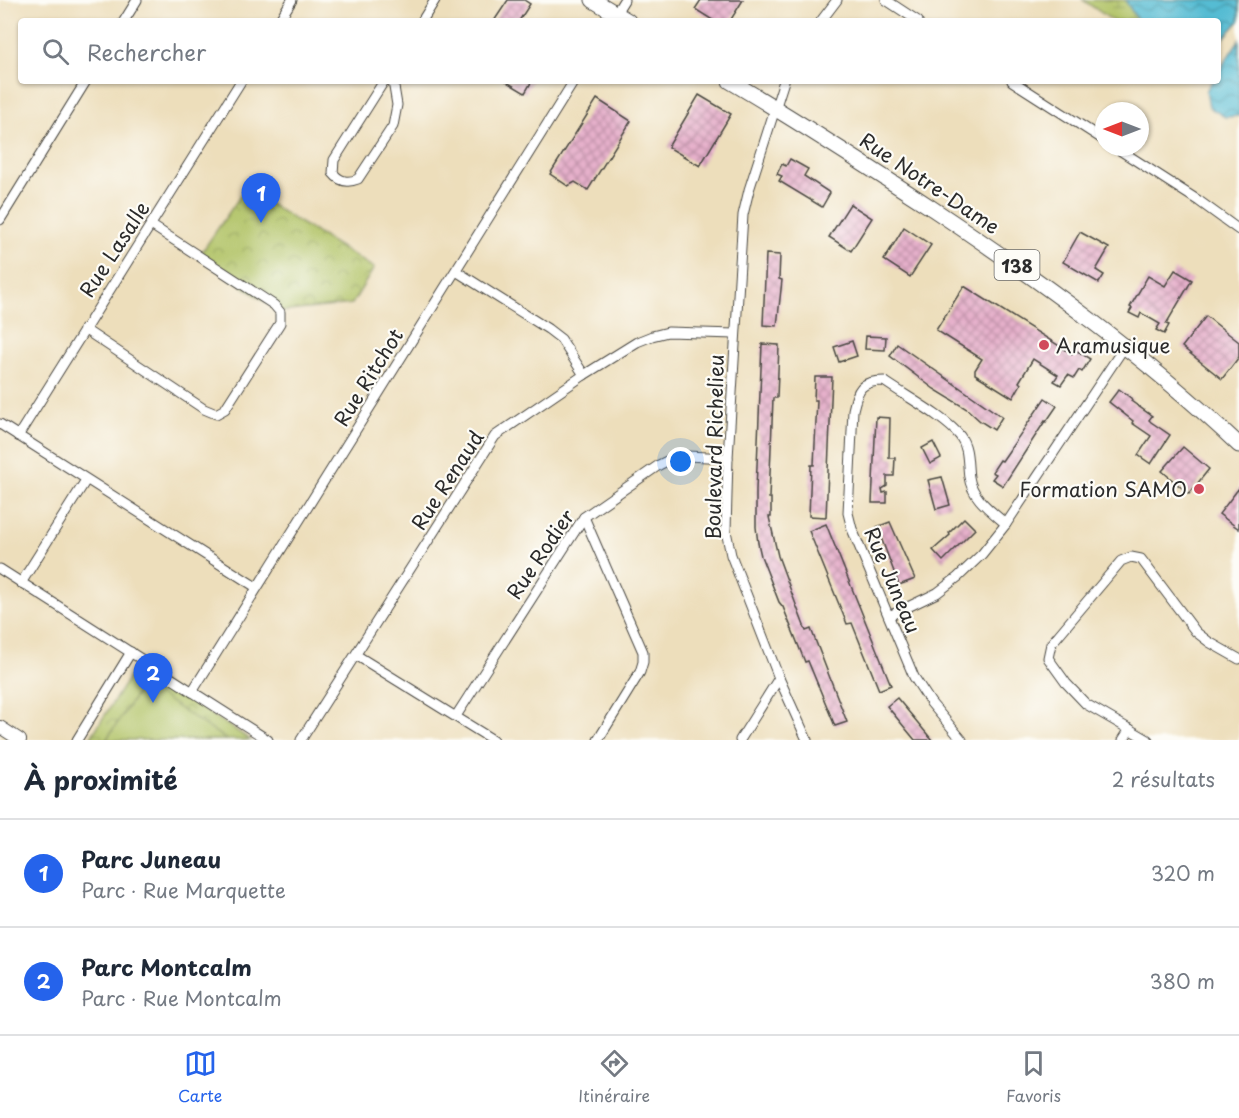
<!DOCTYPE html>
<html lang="fr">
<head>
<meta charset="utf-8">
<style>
  body { margin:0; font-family:"Playpen Sans",sans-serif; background:#f2f2f3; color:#1f2937 }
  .compass { position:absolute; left:1095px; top:102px; width:54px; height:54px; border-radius:50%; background:#fff; box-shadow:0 2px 4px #0004; rotate:270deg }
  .you { position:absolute; left:681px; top:462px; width:21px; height:21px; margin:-15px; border:4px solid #fff; border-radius:50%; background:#1a73e8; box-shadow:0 0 0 9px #1a73e833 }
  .badge { display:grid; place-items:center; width:39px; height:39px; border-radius:50%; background:#2563eb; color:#fff; font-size:20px; font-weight:700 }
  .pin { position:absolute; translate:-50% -50px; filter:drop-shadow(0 2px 3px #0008) }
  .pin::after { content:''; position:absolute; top:32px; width:21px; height:18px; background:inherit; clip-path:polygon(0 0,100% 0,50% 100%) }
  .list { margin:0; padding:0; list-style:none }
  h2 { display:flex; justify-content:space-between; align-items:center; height:78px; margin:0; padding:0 24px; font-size:26px }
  h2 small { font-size:20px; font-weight:400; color:#747a83 }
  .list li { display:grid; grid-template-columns:39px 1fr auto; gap:18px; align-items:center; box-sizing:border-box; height:108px; padding:0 24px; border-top:2px solid #e0e1e3 }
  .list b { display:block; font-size:22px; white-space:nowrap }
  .list p { margin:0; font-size:20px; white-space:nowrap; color:#747a83 }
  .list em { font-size:20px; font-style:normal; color:#747a83 }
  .icon { flex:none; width:33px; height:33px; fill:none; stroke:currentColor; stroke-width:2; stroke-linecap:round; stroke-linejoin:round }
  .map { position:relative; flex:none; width:1239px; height:740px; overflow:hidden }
  .search { position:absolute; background:#fff; box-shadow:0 2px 4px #0004; left:18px; right:18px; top:18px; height:66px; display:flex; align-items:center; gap:15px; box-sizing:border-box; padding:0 21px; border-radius:6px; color:#747a83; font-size:22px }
  .sheet { height:294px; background:#fff }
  nav { display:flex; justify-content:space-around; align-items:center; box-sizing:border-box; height:84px; border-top:2px solid #e0e1e3; background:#fff; font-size:16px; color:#747a83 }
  nav a { display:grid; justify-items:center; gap:3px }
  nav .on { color:#2563eb }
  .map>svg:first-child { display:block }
  .wetland { fill:url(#wetland-marsh); stroke:#6e7748; stroke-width:1.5 }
  .park { fill:url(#park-crowns); stroke:#6e7748; stroke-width:1.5 }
  .garden { fill:#b1c366; stroke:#6e7748; stroke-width:1.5 }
  .water { fill:url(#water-waves); stroke:#40747f; stroke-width:1.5 }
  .building { fill:url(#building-cross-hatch) }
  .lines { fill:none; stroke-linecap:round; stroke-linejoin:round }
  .minor-casing { stroke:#484641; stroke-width:11 }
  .tertiary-casing { stroke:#484641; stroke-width:14 }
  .primary-casing { stroke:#484641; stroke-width:17 }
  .minor { stroke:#fff; stroke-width:9 }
  .tertiary { stroke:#fff; stroke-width:12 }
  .primary { stroke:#fff; stroke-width:15 }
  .poi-dot { fill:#d1495b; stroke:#fdfcf7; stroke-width:2 }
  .labels { text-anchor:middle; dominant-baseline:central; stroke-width:4.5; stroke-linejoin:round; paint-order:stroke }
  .shield { fill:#fdfcf7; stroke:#6a6a68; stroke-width:1.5 }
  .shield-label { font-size:18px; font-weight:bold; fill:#2b2b2b }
  .street-label { font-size:20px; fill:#2b2b2b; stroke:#fdfcf7 }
  .poi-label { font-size:20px; fill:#2b2b2b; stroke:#fdfcf7; text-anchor:start }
</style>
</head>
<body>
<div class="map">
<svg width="1239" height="740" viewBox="0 0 1239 740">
  <defs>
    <pattern id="wetland-marsh" width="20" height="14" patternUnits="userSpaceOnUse" patternTransform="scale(1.5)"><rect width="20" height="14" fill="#b1c366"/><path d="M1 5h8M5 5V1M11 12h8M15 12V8" fill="none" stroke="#909f54"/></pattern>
    <pattern id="park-crowns" width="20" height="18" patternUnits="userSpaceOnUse" patternTransform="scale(1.5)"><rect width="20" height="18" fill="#b1c366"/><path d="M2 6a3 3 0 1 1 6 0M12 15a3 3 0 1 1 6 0" fill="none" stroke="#909f54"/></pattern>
    <pattern id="water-waves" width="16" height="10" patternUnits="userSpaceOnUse" patternTransform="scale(1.5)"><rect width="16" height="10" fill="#55bcd3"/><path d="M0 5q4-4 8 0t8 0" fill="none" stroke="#4799ab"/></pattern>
    <pattern id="building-cross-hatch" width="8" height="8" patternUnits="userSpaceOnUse" patternTransform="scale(1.5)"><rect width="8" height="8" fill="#e6b0cb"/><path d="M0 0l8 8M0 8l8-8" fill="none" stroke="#bb8fa5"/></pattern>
  </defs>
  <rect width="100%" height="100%" fill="#fdfcf7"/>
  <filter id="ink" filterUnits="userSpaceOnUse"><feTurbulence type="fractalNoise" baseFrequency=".0167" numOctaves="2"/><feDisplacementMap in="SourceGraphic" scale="12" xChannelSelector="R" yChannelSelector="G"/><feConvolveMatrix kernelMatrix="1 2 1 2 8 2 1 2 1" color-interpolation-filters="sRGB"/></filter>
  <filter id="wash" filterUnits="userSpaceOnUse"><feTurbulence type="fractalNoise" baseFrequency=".008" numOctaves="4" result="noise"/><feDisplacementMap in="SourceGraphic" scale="24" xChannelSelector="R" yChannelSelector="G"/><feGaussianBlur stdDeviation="1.35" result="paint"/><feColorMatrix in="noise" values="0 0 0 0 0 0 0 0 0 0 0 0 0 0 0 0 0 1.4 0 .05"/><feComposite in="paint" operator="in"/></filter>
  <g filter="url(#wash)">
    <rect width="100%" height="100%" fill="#eddebb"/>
    <polygon class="wetland" points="1083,0 1239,0 1239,21 1218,44 1218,21 1113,21"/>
    <g class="park">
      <polygon points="245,189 374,268 352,304 280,312 199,256"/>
      <polygon points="136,666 251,740 89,740"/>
    </g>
    <polygon class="garden" points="143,684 227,740 106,740"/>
    <g class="water">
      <polygon points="1125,0 1239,0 1239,21 1218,44 1218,21 1138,21"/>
      <polygon points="1239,40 1239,116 1225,117 1209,107 1206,91 1212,81 1218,81 1218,72"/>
    </g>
    <g id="blocks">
      <g class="building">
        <polygon points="508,0 524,0 530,4 519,21 494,21"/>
        <polygon points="701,0 743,0 730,21 714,21 695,9"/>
        <polygon points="505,81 532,81 525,93"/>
        <polygon points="699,95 731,114 700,166 668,147"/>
        <polygon points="597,99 631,121 588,190 575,182 568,186 550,174"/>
        <polygon points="790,159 808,169 804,176 830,193 822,207 779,181 782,176 777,174 782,164 786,166"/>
        <polygon points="850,204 872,218 851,251 829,237"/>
        <polygon points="904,227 931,245 910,277 884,260"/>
        <polygon points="1080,232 1109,248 1096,270 1104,275 1099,283 1063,262"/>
        <polygon points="766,254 780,255 779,279 782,280 777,326 763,325"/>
        <polygon points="1175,270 1192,280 1166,324 1169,325 1164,334 1156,330 1160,324 1141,313 1139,318 1129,313 1132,308 1130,307 1148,276 1165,286"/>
        <polygon points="964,286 1072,354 1074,349 1090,359 1082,372 1079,370 1074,378 1068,375 1061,385 1054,381 1058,375 1033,359 1019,382 1021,384 1013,398 975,374 975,370 982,359 936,330"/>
        <polygon points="1206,316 1239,342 1239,357 1222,379 1182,347"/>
        <polygon points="866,336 886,337 885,350 865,349"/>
        <polygon points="852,341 857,356 839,362 834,347"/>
        <polygon points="762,344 779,345 777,398 773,398 769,498 771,498 771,517 769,517 778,556 795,602 806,631 811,629 847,722 835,726 808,661 805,662 783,607 779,602 761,556 758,543 756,527 756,490"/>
        <polygon points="897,344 1002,417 994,430 980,421 967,409 934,389 890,356"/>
        <polygon points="815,377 832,377 826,517 809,516 811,465 814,465 817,400 814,400"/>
        <polygon points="1119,389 1132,399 1131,401 1152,416 1149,420 1151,422 1170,435 1151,464 1138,455 1151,436 1132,423 1133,421 1109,402"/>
        <polygon points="1045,398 1057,406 1046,422 1045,421 1003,486 992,479 996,474 992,472 1000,460 1002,461"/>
        <polygon points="876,417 890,418 889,458 895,458 894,476 887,476 887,486 882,489 883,493 887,492 887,503 872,503"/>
        <polygon points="933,442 941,458 930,464 922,448"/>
        <polygon points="1183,447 1209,469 1189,494 1162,471"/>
        <polygon points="942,477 950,505 936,509 928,480"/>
        <polygon points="1239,488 1239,529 1219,514"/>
        <polygon points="964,518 975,529 943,561 933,550 950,535 949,533"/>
        <polygon points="890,522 915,579 899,585 877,527"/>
        <polygon points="826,524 891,685 879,690 852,623 847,624 809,531"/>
        <polygon points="897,698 913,717 932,740 915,740 887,706"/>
      </g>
    </g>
  </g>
  <g filter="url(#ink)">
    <use href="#blocks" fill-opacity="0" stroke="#484641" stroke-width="1.5"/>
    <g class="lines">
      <defs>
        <g id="minor">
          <polyline points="886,0 918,21"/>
          <polyline points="124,21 137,0"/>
          <polyline points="279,21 292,0"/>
          <polyline points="422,21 435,0"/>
          <polyline points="611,21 624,0"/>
          <polyline points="821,21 837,0"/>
          <path d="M384 81 334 160 333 173C340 182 348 183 358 179L393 126 397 105 393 81"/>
          <polyline points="784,81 749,190 743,215 728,458 726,531 731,555 779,678 807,740"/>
          <polyline points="1012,81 1104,140"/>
          <polyline points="1115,147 1199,201 1239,230"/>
          <polyline points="0,220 86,81"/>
          <polyline points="456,271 548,329 561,339 584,375"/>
          <polyline points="84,329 204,409 216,414 225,409 280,323 280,312 274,305 151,225"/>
          <polyline points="0,424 256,587"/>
          <polyline points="18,436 241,81"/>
          <polyline points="584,517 643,652 643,662 640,672 598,740"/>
          <polyline points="0,569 268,740"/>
          <polyline points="21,583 86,480"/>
          <polyline points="889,616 937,593 958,577 982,554 1006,524 1125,346"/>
          <polyline points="356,655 493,740"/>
          <polyline points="192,692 574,81"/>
          <polyline points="456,716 584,517 659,465 673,458 687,456 728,458"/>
          <polyline points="77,740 131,652"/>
          <polyline points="301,740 495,436 584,375 637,342 652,336 668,332 735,334"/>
          <polyline points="740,740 779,678"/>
          <path d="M962 740 931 703 914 677 852 529 848 513 853 410C858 389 860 381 884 381 905 396 945 417 960 436 969 448 967 463 969 477 972 498 990 510 1006 524"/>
          <polyline points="1123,740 1130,729"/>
          <polyline points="1148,740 1086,704 1066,683 1048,658 1051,644 1121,561 1131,557 1141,559 1196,632 1209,642 1239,659"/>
        </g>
        <polyline id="tertiary" points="0,727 20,740"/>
        <g id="primary">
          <polyline points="593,0 628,21"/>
          <path d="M730 81C798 121 864 164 930 207 1038 279 1144 355 1239 445"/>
        </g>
      </defs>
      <use href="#minor" class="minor-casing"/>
      <use href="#tertiary" class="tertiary-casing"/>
      <use href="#primary" class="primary-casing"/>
      <use href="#minor" class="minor"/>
      <use href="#tertiary" class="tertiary"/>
      <use href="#primary" class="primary"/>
    </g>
  </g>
  <g class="poi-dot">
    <circle cx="1044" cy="345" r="6"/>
    <circle cx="1199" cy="489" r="6"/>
  </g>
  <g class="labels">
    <rect class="shield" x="994.5" y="250" width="45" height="30" rx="4.5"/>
    <g class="shield-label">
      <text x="1017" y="265">138</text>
    </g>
    <g class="street-label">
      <text transform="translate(930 183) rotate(34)">Rue Notre-Dame</text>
      <text transform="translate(114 249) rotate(-57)">Rue Lasalle</text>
      <text transform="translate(368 377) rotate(-58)">Rue Ritchot</text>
      <text transform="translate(714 447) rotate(-89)">Boulevard Richelieu</text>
      <text transform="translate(447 480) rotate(-57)">Rue Renaud</text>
      <text transform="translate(540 554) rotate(-56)">Rue Rodier</text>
      <text transform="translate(893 580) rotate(67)">Rue Juneau</text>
    </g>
    <g class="poi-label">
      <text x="1056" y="345">Aramusique</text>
      <text x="1187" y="489" text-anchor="end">Formation SAMO</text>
    </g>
  </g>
</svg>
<svg class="compass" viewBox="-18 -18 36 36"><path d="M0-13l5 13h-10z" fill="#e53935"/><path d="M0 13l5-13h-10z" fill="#747a83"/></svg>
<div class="you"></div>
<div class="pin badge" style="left:261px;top:223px">1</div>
<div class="pin badge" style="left:153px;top:703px">2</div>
<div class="search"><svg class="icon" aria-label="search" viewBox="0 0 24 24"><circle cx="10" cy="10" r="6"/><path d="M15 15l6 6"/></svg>Rechercher</div>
</div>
<section class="sheet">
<h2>À proximité<small>2 résultats</small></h2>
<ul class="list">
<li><span class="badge">1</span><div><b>Parc Juneau</b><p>Parc · Rue Marquette</p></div><em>320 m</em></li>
<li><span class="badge">2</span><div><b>Parc Montcalm</b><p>Parc · Rue Montcalm</p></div><em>380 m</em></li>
</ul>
</section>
<nav>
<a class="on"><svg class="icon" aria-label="map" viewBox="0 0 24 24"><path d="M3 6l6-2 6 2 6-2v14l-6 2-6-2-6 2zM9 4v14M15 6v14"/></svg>Carte</a>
<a><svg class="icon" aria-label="directions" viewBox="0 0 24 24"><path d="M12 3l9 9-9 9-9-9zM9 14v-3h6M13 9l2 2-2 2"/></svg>Itinéraire</a>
<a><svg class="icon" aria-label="saved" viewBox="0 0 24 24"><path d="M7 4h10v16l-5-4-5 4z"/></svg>Favoris</a>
</nav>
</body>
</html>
